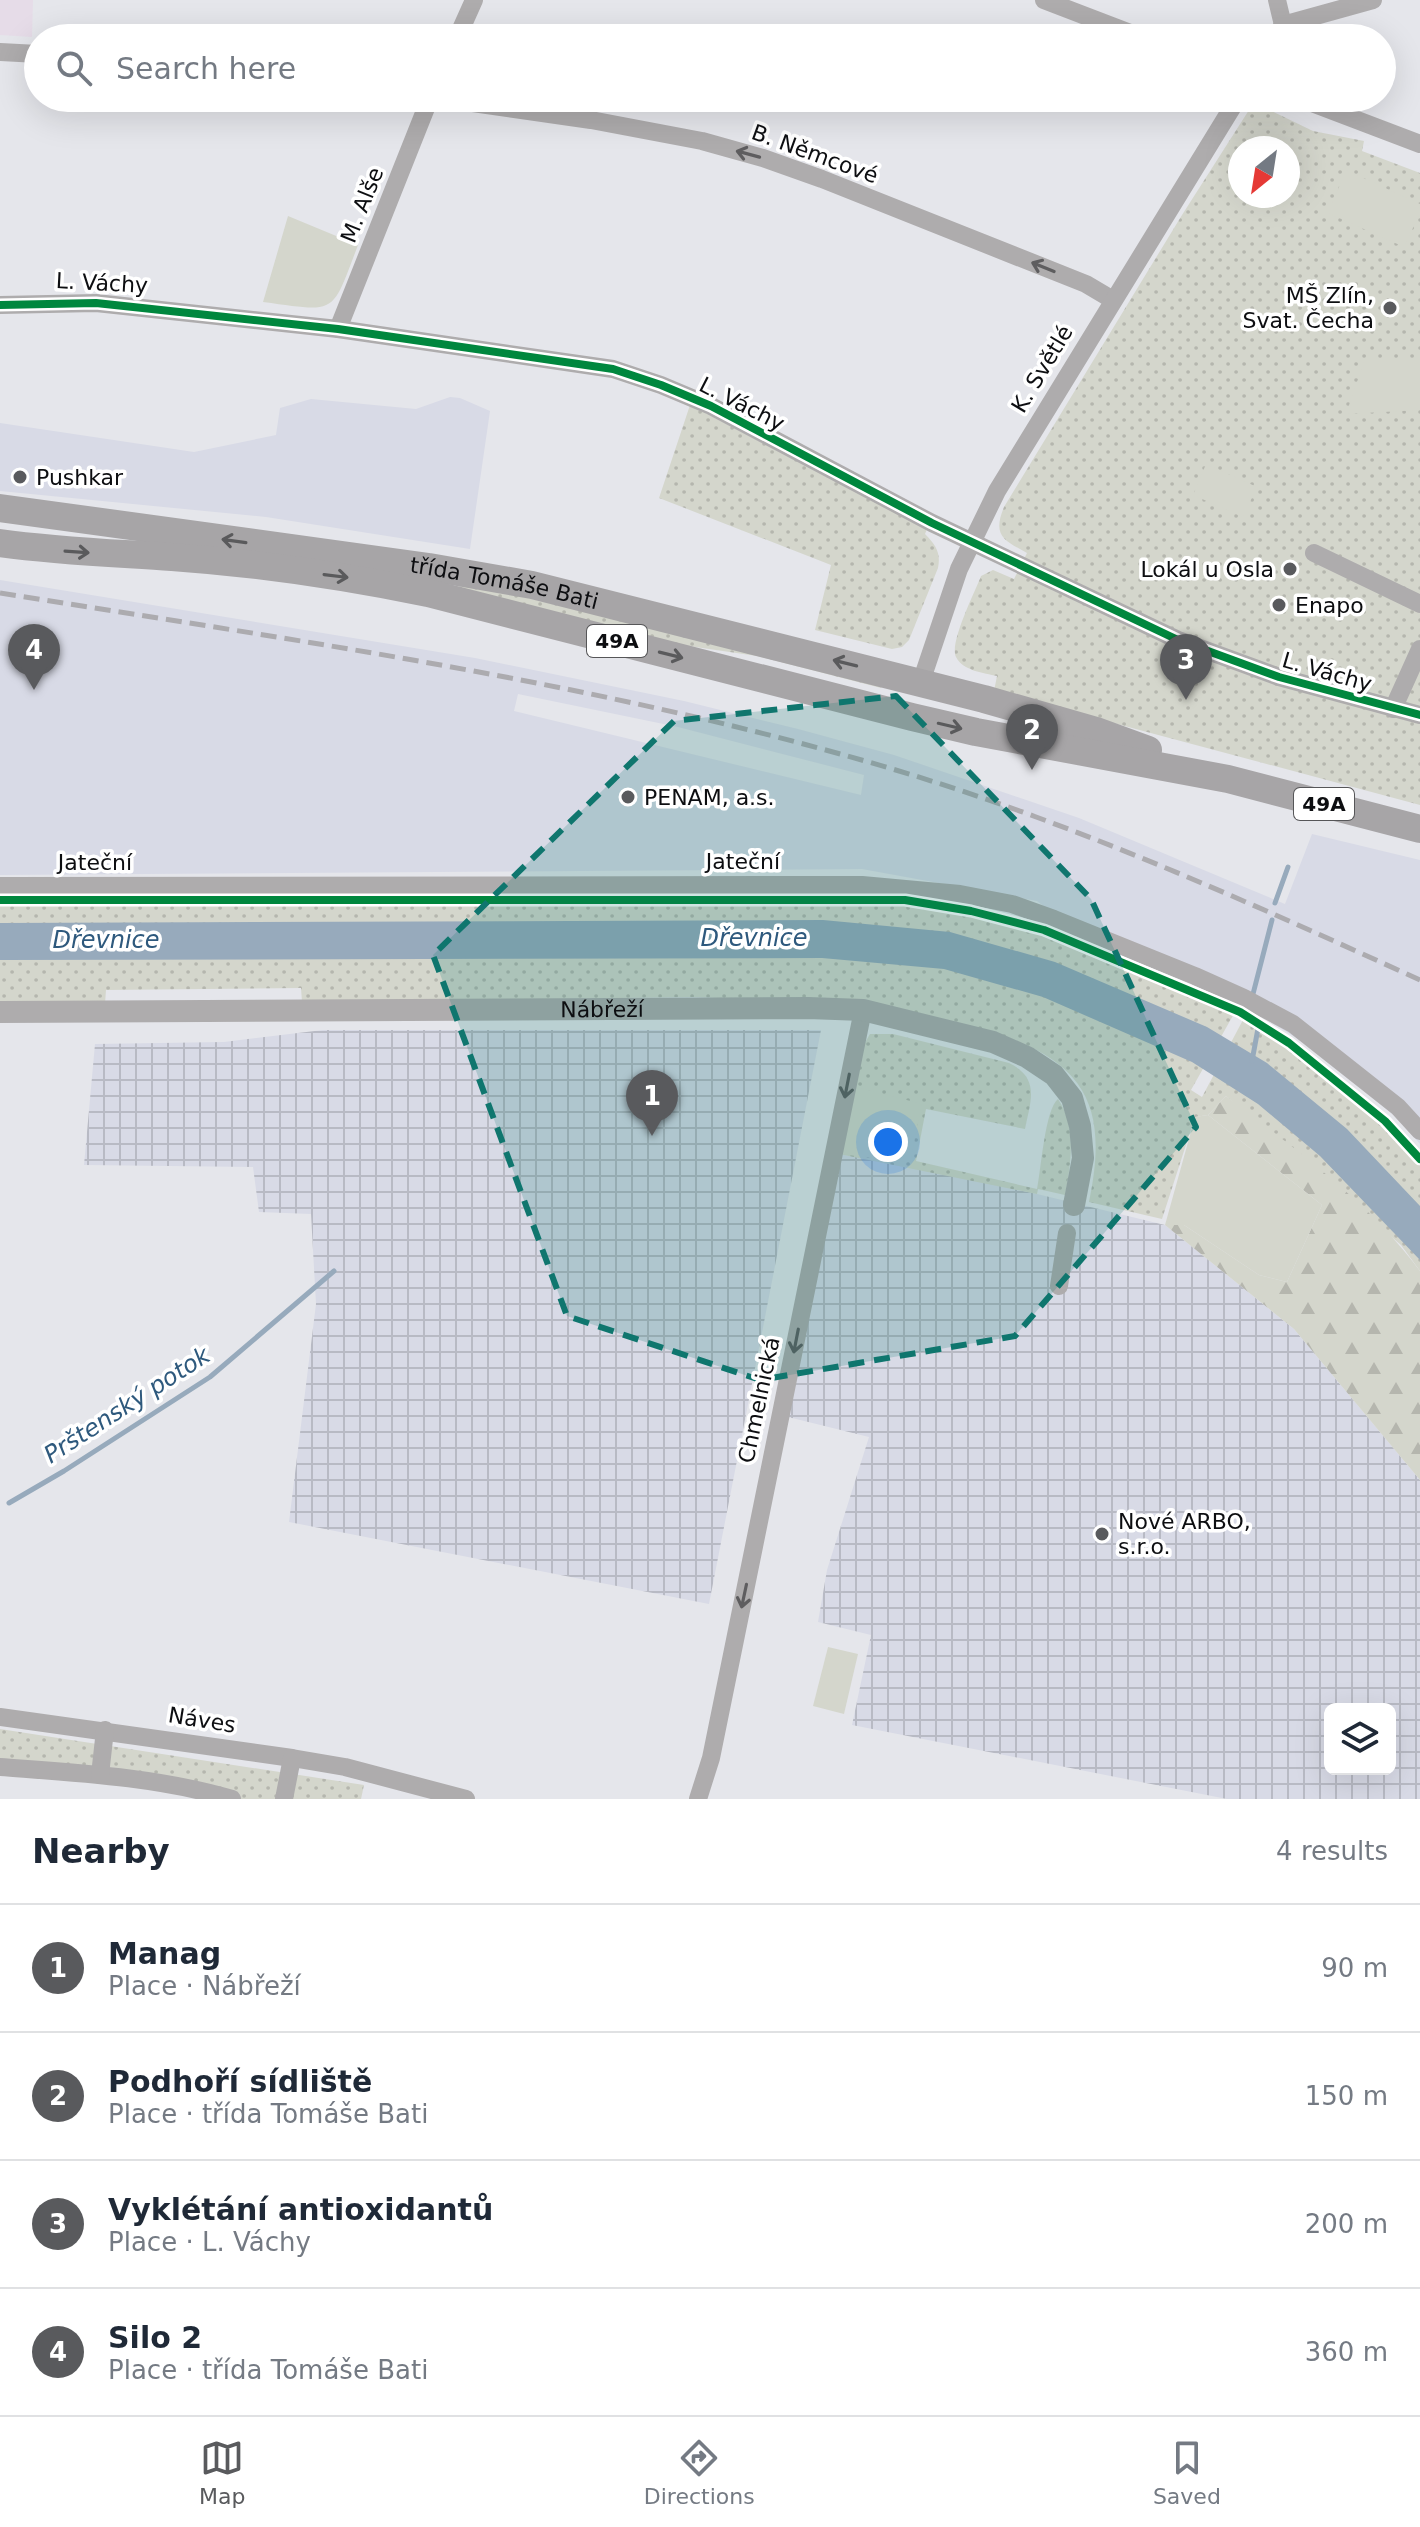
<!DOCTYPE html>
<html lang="en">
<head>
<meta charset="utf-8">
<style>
  body { margin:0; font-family:"DejaVu Sans",sans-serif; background:#f6f6f7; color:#1f2937 }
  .controls { position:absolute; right:24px; bottom:24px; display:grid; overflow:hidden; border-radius:12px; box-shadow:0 8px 32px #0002 }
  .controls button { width:72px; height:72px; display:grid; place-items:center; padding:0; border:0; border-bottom:2px solid #e0e1e3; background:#fff; color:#1f2937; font:40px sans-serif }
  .compass { position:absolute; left:1228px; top:136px; width:72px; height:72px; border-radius:50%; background:#fff; box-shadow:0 8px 32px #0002; rotate:210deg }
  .you { position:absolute; left:888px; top:1142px; width:28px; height:28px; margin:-20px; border:6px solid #fff; border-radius:50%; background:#1a73e8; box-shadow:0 0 0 12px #1a73e833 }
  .badge { display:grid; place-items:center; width:52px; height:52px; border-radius:50%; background:#595a5d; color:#fff; font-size:26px; font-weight:700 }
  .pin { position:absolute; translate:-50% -66px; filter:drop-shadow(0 2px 4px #0008) }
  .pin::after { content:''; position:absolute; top:42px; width:28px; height:24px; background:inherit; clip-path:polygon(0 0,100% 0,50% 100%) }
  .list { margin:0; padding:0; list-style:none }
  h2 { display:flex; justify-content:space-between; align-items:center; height:104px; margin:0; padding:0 32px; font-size:34px }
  h2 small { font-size:26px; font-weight:400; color:#747a83 }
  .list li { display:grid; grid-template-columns:52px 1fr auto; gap:24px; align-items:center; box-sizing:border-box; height:128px; padding:0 32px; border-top:2px solid #e0e1e3 }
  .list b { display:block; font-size:30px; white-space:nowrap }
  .list p { margin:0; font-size:26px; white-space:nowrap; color:#747a83 }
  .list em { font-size:26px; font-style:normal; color:#747a83 }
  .icon { flex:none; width:44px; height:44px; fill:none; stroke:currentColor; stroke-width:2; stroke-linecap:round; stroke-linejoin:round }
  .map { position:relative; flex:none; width:1420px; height:1799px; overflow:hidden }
  .search { position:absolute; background:#fff; box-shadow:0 8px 32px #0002; left:24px; right:24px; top:24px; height:88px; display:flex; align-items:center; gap:20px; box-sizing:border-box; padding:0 28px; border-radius:44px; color:#747a83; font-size:30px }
  .sheet { height:616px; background:#fff }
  nav { display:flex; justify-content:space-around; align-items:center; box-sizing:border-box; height:112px; border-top:2px solid #e0e1e3; background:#fff; font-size:22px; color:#747a83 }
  nav a { display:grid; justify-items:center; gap:4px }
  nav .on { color:#595a5d }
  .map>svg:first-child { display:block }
  .built { fill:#d8dae6; fill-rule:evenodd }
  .industrial { fill:url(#industrial-grid); fill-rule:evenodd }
  .education { fill:#e6dce8 }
  .grass { fill:url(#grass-dots); fill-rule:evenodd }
  .forest { fill:url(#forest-firs) }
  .green { fill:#d4d6cc }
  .water { fill:#97aabc }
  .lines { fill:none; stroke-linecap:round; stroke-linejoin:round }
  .stream { stroke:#97aabc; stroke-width:5 }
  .minor { stroke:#aeacad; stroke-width:18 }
  .tertiary { stroke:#aeacad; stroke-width:22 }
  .primary { stroke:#a7a5a7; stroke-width:28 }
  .rail { stroke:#acabaf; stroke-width:5; stroke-dasharray:16 8; stroke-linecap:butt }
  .cycleway-casing { stroke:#fff; stroke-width:13 }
  .cycleway { stroke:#00873e; stroke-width:8 }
  .oneway { stroke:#5e5d5f }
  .oneway2 { stroke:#5a5a5c }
  .marked { fill:#0f766e; fill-opacity:0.2; stroke:#0f766e; stroke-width:6; stroke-dasharray:16 10; stroke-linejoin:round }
  .poi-dot { fill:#595a5d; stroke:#fff; stroke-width:3 }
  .labels { text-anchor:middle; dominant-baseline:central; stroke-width:7; stroke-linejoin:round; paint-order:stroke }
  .shield { fill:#fff; stroke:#565658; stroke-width:2 }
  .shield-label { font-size:20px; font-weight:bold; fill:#0d0e11 }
  .street-label { font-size:22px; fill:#0d0e11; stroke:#fff }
  .poi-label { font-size:22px; fill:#0d0e11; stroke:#fff; text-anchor:start }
  .water-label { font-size:24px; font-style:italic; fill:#2e597d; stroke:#fff }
</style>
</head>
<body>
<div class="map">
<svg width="1420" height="1799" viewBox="0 0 1420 1799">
  <defs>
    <pattern id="industrial-grid" width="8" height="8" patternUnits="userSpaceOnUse" patternTransform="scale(2)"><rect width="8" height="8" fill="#d8dae6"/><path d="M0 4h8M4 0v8" fill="none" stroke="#b8bac4"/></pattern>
    <pattern id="grass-dots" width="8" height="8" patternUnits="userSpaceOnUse" patternTransform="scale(2)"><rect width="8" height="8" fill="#d4d6cc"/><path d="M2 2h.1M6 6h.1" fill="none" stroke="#b5b6ae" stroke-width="1.8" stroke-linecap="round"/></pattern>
    <pattern id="forest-firs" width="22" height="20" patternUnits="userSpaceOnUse" patternTransform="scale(2)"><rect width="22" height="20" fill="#d4d6cc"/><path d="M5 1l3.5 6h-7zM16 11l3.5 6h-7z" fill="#b5b6ae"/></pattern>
  </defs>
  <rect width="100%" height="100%" fill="#e5e6eb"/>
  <g class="built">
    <polygon points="450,397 460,398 490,411 470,549 266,517 0,491 0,423 194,452 276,435 280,408 311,399 416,409"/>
    <path d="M0 580 475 658 684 701 798 729 894 755 1079 818 1285 904 1312 834 1420 860V1144L1396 1117 1308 1045 1174 963 1050 911 1037 901 862 869 0 875ZM518 694 678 727 864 775 861 795 514 711Z"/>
  </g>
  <g class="industrial">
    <polygon points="323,1030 821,1030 709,1604 289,1522 316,1304 311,1214 259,1212 253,1167 84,1165 95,1044 224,1042"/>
    <path d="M839 1154 914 1167 1037 1194 1165 1225 1294 1329 1420 1480V1799H1227L852 1725 871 1635 818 1622 827 1570 869 1437 784 1416ZM1330 1709H1390V1769H1330Z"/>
  </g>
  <polygon class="education" points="0,0 33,0 32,37 0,35"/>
  <g class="grass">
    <path d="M1261 106 1313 131 1364 141 1362 151 1420 173V805L994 691 997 676C984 673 963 671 956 657 949 643 975 592 981 576L993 570 1014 579 1027 553C1004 540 992 536 1004 507L1182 215 1249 110ZM1240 148H1288V196H1240Z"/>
    <path d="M690 405 927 529 925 534C936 545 941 553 938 568L909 640 902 647 892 649 815 630 831 565 659 498Z"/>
    <polygon points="442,586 484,587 883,685 881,688 757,656 668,643"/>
    <path d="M857 893 1057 933 1181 984 1235 1012 1191 1090 1202 1097 1244 1018C1310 1054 1369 1104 1420 1159V1271L1401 1245 1226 1096 1208 1115 1195 1117 1162 1219 1089 1202C1107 1116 1092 1066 1003 1036L852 1004 695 997 302 1002 301 988 106 990 105 1004H0V903H404Z"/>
    <path d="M870 1034H893L1009 1063C1040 1078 1031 1100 1025 1129L926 1109 916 1161 1037 1189C1041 1170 1045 1109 1058 1099 1077 1127 1071 1164 1065 1195L1038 1189 1037 1194 839 1154 859 1053Z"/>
    <polygon points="0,1729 364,1785 361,1799 232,1799 0,1767"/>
  </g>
  <path class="forest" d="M1226 1096C1295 1149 1367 1200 1420 1271V1480L1294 1329 1165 1225H1184L1259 1275 1287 1282 1322 1205 1208 1115Z"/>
  <g class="green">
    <polygon points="1346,170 1420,204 1420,213 1404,247 1328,213"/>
    <path d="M288 216 358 245C331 316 338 312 263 302Z"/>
    <polygon points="1364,362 1420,362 1420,410 1346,414"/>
    <polygon points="1206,464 1257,487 1243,517 1193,495"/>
    <polygon points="853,1086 922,1104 910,1162 839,1154"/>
    <polygon points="1208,1115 1322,1205 1287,1282 1259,1275 1184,1225 1165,1225 1195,1117"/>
    <polygon points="828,1647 858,1654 844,1714 813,1706"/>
  </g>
  <polygon class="water" points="823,920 950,932 1055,962 1207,1027 1267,1063 1347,1129 1420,1206 1420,1260 1320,1156 1258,1104 1192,1062 1043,997 944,969 822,958 0,960 0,923"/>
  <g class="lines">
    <g class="stream">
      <polyline points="1275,903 1288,867"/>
      <polyline points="1253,994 1272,920"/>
      <polyline points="1252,1061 1259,1023"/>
      <polyline points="9,1503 64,1471 210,1377 334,1271"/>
    </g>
    <g class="minor">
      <polyline points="1044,0 1143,38"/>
      <polyline points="1277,0 1283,25"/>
      <polyline points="457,38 474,0"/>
      <polyline points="1275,38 1283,25 1373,0"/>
      <polyline points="0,52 38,54"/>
      <polyline points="438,98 591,120 702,141 763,158 822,179 1086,284 1113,300"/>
      <polyline points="1299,98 1420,144"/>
      <polyline points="0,305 96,303 338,329 613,369 661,385 711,406 932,523 1178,640 1279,677 1420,715"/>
      <polyline points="338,329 430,98"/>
      <polyline points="1314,553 1420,604"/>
      <polyline points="921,682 959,569 997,491 1238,98"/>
      <polyline points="1393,709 1420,649"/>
      <polyline points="0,886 862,885 960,894 1012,904 1054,919 1195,976 1244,998 1293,1024 1398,1107 1420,1131"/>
      <polyline points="1059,1286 1067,1233"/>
      <polyline points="0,1717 292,1758 345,1767 466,1799"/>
      <path d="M0 1767C78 1773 157 1777 232 1799"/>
      <polyline points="100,1775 105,1730"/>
      <polyline points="284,1799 292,1758"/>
      <polyline points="698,1799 711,1758 863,1010"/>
    </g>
    <path class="tertiary" id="s1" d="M0 1012 808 1008 863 1010 993 1042 1027 1057 1054 1075 1072 1098 1080 1126 1083 1158 1074 1205"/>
    <g class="primary">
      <path id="s2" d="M0 508 429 567 532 585 984 699 1096 731 1148 750"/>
      <path d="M0 543C57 551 114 553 172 557 258 563 344 576 428 593L912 717 976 732 1228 779 1420 829"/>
    </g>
    <path class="rail" d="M0 593C298 641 599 682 889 768 1072 822 1246 901 1420 980"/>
    <defs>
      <g id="cycleway">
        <polyline points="0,305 96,303 338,329 613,369 661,385 711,406 932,523 1178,640 1279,677 1420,715"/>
        <polyline points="0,900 905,900 971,911 1044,930 1240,1012 1289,1043 1385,1121 1420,1159"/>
      </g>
    </defs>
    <use href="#cycleway" class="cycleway-casing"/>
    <use href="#cycleway" class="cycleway"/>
  </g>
  <defs><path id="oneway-shaft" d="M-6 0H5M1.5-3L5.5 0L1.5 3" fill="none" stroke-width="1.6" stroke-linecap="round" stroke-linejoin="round" transform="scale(2)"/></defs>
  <g class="oneway">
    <use href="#oneway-shaft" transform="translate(748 154) rotate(-165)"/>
    <use href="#oneway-shaft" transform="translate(1043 267) rotate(-158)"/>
    <use href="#oneway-shaft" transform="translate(847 1086) rotate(101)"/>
    <use href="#oneway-shaft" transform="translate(796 1341) rotate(101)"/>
    <use href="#oneway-shaft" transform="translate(744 1596) rotate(102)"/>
  </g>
  <g class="oneway2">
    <use href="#oneway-shaft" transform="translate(234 541) rotate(-172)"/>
    <use href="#oneway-shaft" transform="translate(77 552) rotate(4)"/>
    <use href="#oneway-shaft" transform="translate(336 576) rotate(7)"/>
    <use href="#oneway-shaft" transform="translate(671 655) rotate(14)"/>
    <use href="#oneway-shaft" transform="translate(845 663) rotate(-166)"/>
    <use href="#oneway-shaft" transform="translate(950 726) rotate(13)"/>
  </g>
  <path class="marked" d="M896 696 1091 899 1196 1127 1015 1336 760 1380 567 1316 433 955 674 721Z"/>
  <g class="poi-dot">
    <circle cx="1390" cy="308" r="8"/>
    <circle cx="20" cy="477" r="8"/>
    <circle cx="1290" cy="569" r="8"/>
    <circle cx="1279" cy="605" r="8"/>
    <circle cx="628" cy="797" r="8"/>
    <circle cx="1102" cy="1534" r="8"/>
  </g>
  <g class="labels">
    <g class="shield">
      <rect x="587" y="625" width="60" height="32" rx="6"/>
      <rect x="1294" y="788" width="60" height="32" rx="6"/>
    </g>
    <g class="shield-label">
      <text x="617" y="641">49A</text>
      <text x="1324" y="804">49A</text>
    </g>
    <g class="street-label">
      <text transform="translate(815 154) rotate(20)">B. Němcové</text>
      <text transform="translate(362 205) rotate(-68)">M. Alše</text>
      <text transform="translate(102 283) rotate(3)">L. Váchy</text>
      <text transform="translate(1042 369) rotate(-59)">K. Světlé</text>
      <text transform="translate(742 404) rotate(27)">L. Váchy</text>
      <text stroke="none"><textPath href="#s2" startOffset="510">třída Tomáše Bati</textPath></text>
      <text transform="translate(1327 672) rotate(16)">L. Váchy</text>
      <text x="743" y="861">Jateční</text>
      <text x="95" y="862">Jateční</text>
      <text stroke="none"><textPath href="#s1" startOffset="602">Nábřeží</textPath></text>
      <text transform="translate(759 1400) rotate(-78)">Chmelnická</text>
      <text transform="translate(202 1720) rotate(9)">Náves</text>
    </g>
    <g class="poi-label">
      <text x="1374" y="295" text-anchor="end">MŠ Zlín,<tspan x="1374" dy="25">Svat. Čecha</tspan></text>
      <text x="36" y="477">Pushkar</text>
      <text x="1274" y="569" text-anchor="end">Lokál u Osla</text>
      <text x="1295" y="605">Enapo</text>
      <text x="644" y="797">PENAM, a.s.</text>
      <text x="1118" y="1521">Nové ARBO,<tspan x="1118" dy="25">s.r.o.</tspan></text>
    </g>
    <g class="water-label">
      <text x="754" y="938">Dřevnice</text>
      <text x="106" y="940">Dřevnice</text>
      <text transform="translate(127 1405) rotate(-33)">Prštenský potok</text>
    </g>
  </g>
</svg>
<div class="controls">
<button><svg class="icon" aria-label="layers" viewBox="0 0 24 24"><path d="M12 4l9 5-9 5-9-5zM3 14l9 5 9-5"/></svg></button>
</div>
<svg class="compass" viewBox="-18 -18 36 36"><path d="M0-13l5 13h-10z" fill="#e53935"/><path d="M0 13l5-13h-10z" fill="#747a83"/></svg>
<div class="you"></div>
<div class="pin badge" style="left:652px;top:1136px">1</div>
<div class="pin badge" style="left:1032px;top:770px">2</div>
<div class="pin badge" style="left:1186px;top:700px">3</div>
<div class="pin badge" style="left:34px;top:690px">4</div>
<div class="search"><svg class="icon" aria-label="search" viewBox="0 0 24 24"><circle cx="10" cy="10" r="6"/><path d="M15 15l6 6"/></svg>Search here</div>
</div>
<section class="sheet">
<h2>Nearby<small>4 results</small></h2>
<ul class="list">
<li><span class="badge">1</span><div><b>Manag</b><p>Place · Nábřeží</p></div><em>90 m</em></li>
<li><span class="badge">2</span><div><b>Podhoří sídliště</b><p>Place · třída Tomáše Bati</p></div><em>150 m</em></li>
<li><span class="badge">3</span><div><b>Vyklétání antioxidantů</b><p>Place · L. Váchy</p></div><em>200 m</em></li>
<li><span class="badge">4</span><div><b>Silo 2</b><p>Place · třída Tomáše Bati</p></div><em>360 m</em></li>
</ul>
</section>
<nav>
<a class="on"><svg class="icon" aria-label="map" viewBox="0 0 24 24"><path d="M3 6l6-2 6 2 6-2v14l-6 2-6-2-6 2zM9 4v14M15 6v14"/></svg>Map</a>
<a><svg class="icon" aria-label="directions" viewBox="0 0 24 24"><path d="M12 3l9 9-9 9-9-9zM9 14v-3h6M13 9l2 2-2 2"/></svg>Directions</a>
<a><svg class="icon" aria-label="saved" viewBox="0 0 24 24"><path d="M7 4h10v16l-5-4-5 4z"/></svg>Saved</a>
</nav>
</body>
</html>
